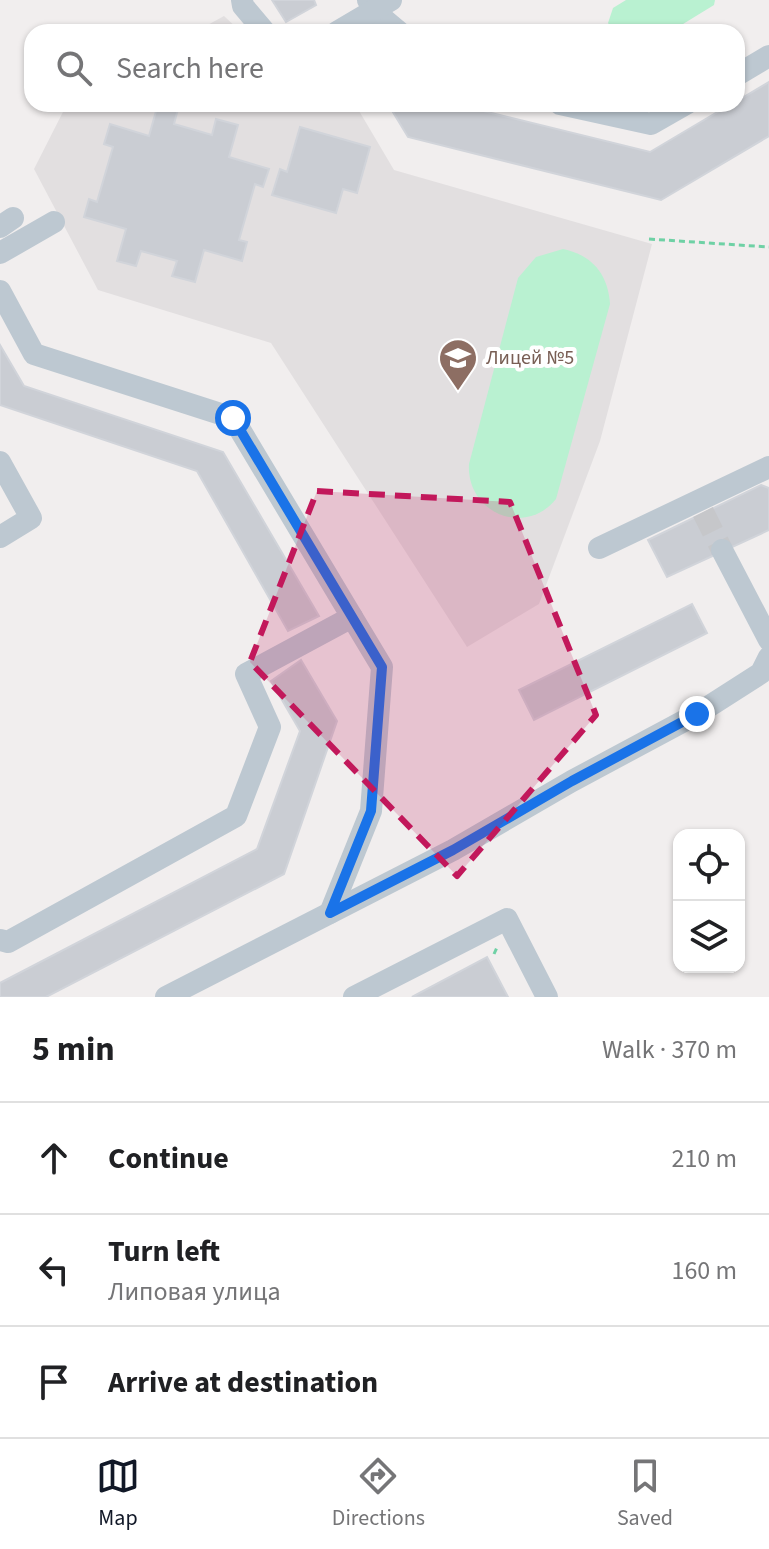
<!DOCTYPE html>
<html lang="en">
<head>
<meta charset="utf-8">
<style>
  body { margin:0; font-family:"Source Sans 3",sans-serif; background:#f2f2f2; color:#202124 }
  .controls { position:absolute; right:24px; bottom:24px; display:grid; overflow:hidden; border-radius:16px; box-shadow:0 2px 6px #0004 }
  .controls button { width:72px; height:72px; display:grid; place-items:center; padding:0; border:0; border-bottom:2px solid #e0e0e0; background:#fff; color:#202124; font:40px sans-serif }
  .stop { position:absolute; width:24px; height:24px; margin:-18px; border:6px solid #1a73e8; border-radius:50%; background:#fff }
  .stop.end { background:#1a73e8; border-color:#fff; box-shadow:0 2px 8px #0008 }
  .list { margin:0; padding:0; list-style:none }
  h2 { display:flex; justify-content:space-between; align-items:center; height:104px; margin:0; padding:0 32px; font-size:34px }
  h2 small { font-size:26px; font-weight:400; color:#757577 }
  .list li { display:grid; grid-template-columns:52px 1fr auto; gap:24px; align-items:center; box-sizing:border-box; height:112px; padding:0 32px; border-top:2px solid #e0e0e0 }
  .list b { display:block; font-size:30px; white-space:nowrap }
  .list p { margin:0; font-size:26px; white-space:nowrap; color:#757577 }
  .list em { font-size:26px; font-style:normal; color:#757577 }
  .icon { flex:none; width:44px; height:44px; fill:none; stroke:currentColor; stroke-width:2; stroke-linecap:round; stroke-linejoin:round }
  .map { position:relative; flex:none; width:769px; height:997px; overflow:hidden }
  .search { position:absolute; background:#fff; box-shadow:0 2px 6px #0004; left:24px; right:24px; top:24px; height:88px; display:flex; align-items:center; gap:20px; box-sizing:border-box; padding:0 28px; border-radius:24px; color:#757577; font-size:30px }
  .sheet { height:440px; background:#fff }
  nav { display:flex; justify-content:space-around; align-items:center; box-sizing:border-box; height:112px; border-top:2px solid #e0e0e0; background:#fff; font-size:22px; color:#757577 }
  nav a { display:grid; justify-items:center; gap:4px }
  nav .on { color:#111827 }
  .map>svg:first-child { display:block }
  .education { fill:#e2dfe0 }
  .green { fill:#b9f1d1 }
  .building { fill:#cacdd3; stroke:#d1d4da; stroke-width:2 }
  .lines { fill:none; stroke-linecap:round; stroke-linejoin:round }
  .minor-tunnel { stroke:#c6c7ca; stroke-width:22; stroke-dasharray:22 11; stroke-linecap:butt }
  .path { stroke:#6fd1a5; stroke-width:3; stroke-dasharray:6 4; stroke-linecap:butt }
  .minor { stroke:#bdc8d1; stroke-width:22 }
  .route { stroke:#1a73e8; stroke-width:10 }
  .marked { fill:#c2185b; fill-opacity:0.2; stroke:#c2185b; stroke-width:6; stroke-dasharray:16 10; stroke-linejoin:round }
  .labels { text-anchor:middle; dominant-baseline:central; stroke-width:8; stroke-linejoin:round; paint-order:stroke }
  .education-label { font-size:20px; fill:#785e54; stroke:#fff; text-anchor:start }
</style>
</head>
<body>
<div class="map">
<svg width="769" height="997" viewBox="0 0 769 997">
  <rect width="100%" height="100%" fill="#f1eeee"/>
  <g class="education">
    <polygon points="224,16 241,32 195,32"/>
    <polygon points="67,104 355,104 394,170 652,244 600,441 539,604 467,647 271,343 98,290 34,169"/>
  </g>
  <g class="green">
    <polygon points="626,0 715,0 714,5 670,32 614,32 608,23 613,8"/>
    <path d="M563 249C592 255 608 274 610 304L556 499C524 538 466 512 469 464L518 278 536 257Z"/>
  </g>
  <g class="building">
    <polygon points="272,0 314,0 316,5 286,22"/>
    <polygon points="769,82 769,136 661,200 408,137 388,104 455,104 650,152 731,104 737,104 737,101"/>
    <polygon points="158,104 178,109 174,124 212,135 216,119 238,125 229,157 269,169 263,187 255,184 239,240 247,242 242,261 204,250 195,282 172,276 177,261 141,251 136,266 117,261 126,229 84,217 89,199 97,202 113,147 104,144 110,124 149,136"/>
    <polygon points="300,127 370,147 357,193 343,189 336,213 272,195 280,169 287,172"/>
    <polygon points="0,345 24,386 223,452 319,616 288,631 197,471 0,405"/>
    <polygon points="761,485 769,488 769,530 667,577 648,540"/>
    <polygon points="692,604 707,633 534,720 519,690"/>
    <polygon points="301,660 337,721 284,874 46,997 0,997 0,983 257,849 300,731 271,681"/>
    <polygon points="487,957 508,997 412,997"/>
  </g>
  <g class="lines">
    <polyline class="minor-tunnel" points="703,512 722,550"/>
    <g class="path">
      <polyline points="649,239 769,247"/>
      <polyline points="494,954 498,945"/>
    </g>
    <g class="minor">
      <polyline points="242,0 243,6 265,32"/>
      <polyline points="368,0 374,11 399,32"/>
      <polyline points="337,32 391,0"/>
      <polyline points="737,75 769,56"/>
      <polyline points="560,104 651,124 686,104"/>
      <polyline points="0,227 13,218"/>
      <polyline points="0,253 54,222"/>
      <polyline points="0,291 34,354 233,418 352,617 246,674 270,727 236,816 8,942 0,940"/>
      <polyline points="0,462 31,518 0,537"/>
      <polyline points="599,548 769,467"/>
      <polyline points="722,550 769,640"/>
      <polyline points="330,913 371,811 382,667 352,617"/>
      <polyline points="166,997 453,850 572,781 697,714 761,673 769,657"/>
      <polyline points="354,997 507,919 547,997"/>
    </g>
  </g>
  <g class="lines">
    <polyline class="route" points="233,418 382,667 371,811 330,913 453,850 572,781 697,714"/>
  </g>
  <path class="marked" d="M317 491 510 502 596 715 457 876 250 662Z"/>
  <defs>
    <symbol id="school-pin" viewBox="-11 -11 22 30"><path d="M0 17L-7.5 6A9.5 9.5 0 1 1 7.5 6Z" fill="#8d6e63" stroke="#fff"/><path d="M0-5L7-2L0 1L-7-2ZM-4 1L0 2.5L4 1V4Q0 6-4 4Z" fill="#fff"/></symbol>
  </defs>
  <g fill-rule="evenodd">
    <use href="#school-pin" x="436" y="336" width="44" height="60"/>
  </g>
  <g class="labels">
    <g class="education-label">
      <text x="486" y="358">Лицей №5</text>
    </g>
  </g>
</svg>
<div class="controls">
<button><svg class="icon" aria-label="locate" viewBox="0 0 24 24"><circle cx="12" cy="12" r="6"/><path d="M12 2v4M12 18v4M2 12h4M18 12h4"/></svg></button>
<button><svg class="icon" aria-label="layers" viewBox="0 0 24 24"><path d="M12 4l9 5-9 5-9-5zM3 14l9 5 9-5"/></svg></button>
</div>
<div class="stop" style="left:233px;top:418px"></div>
<div class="stop end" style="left:697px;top:714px"></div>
<div class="search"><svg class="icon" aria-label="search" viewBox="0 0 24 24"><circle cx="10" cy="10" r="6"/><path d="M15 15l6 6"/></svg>Search here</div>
</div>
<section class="sheet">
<h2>5 min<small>Walk · 370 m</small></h2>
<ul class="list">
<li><svg class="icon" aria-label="ahead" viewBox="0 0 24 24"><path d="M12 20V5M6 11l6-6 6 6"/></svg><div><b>Continue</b></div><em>210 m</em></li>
<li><svg class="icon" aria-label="left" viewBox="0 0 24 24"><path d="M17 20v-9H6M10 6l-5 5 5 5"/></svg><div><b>Turn left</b><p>Липовая улица</p></div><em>160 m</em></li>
<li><svg class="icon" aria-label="arrive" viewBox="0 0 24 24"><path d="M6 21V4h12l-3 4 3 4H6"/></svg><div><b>Arrive at destination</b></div></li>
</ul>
</section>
<nav>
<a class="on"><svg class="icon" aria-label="map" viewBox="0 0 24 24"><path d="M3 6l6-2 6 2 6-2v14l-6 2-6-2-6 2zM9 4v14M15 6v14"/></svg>Map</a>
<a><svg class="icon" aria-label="directions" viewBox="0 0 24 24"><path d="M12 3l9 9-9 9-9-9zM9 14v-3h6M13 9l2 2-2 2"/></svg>Directions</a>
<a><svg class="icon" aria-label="saved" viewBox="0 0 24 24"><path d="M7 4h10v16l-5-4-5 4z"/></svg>Saved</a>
</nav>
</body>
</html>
